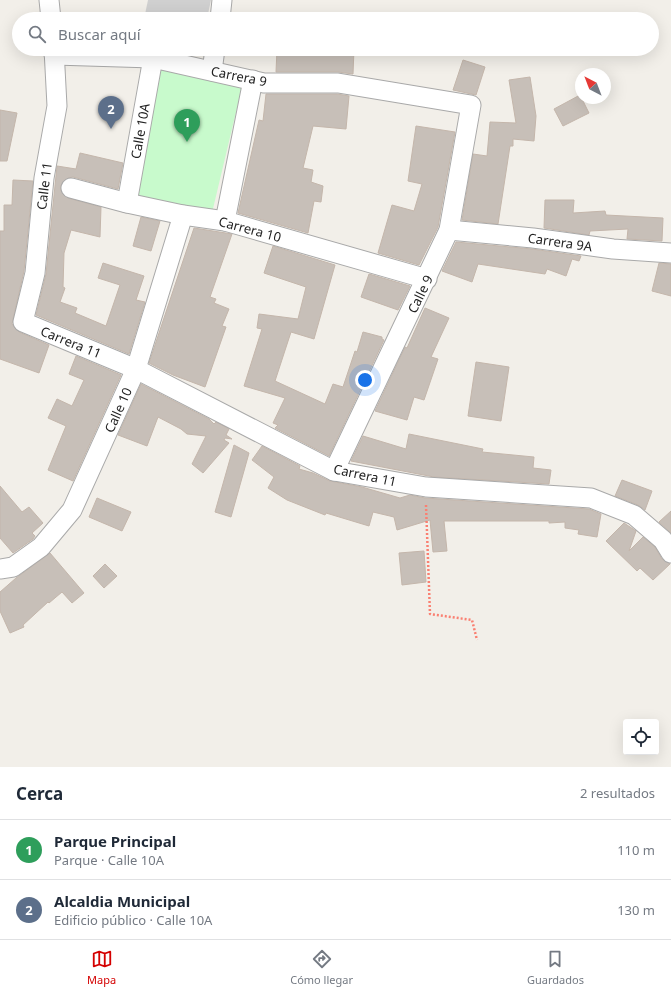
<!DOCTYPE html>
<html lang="es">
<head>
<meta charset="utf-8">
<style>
  body { margin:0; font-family:"Noto Sans",sans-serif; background:#f2f2f3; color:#1f2937 }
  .controls { position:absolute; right:12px; bottom:12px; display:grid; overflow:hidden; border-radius:4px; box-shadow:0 4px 16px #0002 }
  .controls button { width:36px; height:36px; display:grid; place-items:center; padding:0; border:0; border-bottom:1px solid #e0e1e3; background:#fff; color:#1f2937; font:20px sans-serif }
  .compass { position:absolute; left:575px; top:68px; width:36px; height:36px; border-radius:50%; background:#fff; box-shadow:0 4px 16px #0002; rotate:318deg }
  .you { position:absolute; left:365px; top:380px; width:14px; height:14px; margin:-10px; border:3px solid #fff; border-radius:50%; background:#1a73e8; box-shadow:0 0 0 6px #1a73e833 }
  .badge { display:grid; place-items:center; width:26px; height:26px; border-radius:50%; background:#d40000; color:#fff; font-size:13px; font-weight:700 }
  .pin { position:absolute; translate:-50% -33px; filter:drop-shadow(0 1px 2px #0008) }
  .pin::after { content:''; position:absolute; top:21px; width:14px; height:12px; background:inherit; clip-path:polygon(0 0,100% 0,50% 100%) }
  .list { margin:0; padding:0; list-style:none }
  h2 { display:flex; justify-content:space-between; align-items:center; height:52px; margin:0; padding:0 16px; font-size:17px }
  h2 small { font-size:13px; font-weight:400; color:#747a83 }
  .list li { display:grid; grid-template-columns:26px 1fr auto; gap:12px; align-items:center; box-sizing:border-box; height:60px; padding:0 16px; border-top:1px solid #e0e1e3 }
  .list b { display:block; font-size:15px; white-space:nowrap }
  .list p { margin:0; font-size:13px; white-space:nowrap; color:#747a83 }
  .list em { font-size:13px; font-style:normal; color:#747a83 }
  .icon { flex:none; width:22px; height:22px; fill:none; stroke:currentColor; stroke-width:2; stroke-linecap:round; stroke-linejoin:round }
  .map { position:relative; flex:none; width:671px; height:767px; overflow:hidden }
  .search { position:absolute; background:#fff; box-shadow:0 4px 16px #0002; left:12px; right:12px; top:12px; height:44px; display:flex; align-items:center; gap:10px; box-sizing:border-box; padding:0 14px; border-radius:22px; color:#747a83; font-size:15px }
  .sheet { height:172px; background:#fff }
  nav { display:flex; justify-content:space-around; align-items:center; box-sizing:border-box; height:56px; border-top:1px solid #e0e1e3; background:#fff; font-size:11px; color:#747a83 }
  nav a { display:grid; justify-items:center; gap:2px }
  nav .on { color:#d40000 }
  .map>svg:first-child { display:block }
  .religious { fill:#d0d0d0 }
  .park { fill:#c8facc }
  .building { fill:#c7bfb8; stroke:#c4b6ab }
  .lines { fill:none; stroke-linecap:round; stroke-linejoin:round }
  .minor-casing { stroke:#a9a9a9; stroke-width:21 }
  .path { stroke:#fa8072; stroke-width:2.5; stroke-dasharray:2 2; stroke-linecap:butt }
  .minor { stroke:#fff; stroke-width:19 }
  .labels { text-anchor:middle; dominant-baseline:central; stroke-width:3.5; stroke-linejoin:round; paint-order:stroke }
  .street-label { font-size:13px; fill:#222; stroke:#fff }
</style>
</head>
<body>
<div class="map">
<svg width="671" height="767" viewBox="0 0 671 767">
  <rect width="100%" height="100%" fill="#f2efe9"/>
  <polygon class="religious" points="148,0 211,0 207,19 144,19"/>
  <polygon class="park" points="159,65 242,87 211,217 136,197"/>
  <g class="building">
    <polygon points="277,49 354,49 353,74 338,72 276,72"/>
    <polygon points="463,60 485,67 476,95 453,90"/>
    <polygon points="530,77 536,116 534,141 513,139 513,146 510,146 498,224 462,220 473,154 487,156 490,122 516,123 509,80"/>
    <polygon points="266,94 337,94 349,96 346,129 313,126 303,168 313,170 311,182 323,186 321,202 314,201 308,233 238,213 259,120 263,121"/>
    <polygon points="580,95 589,113 563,126 554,109"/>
    <polygon points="0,110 17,113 7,161 0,161"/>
    <polygon points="416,126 455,132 438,227 419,265 378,253 392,205 414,211 422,184 408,181"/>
    <polygon points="80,153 123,163 118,189 73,177 68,178 61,185 61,191 68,198 101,207 100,237 71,230 64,253 63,287 65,288 60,302 77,308 75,313 106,326 120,285 98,278 103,263 144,276 136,300 145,302 129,354 36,315 46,274 57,166 76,169"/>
    <polygon points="13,180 33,181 24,271 12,324 19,332 49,345 39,373 0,359 0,231 4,231 4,205 12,205"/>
    <polygon points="545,200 574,200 573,213 605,211 606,215 663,218 662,241 627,239 628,229 590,231 589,235 544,228"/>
    <polygon points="141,217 160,221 151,251 133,246"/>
    <polygon points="194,228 232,234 210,297 216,299 214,303 229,309 222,326 226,327 205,387 173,375 149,363"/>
    <polygon points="456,242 532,249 581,256 579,261 572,259 566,276 547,269 545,274 478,264 472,282 442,271"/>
    <polygon points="273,246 335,265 314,339 291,332 275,381 325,404 333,384 343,387 355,351 357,352 363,332 382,337 382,339 384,340 329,456 275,428 278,425 273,423 285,398 244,386 262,329 257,328 259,314 298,319 306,287 264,273"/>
    <polygon points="659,263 671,264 671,296 652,291"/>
    <polygon points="369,274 410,286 398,310 361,297"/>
    <polygon points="425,308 449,318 431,357 438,359 424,400 414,397 407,420 375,411 405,347 407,348"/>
    <polygon points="76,356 121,375 73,481 48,470 66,426 48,418 57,399 72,406 84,380 69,374"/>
    <polygon points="476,362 509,367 501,421 468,416"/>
    <polygon points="141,384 209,419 214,424 216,422 229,429 226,435 232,439 225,438 224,440 229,443 203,473 192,464 206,436 187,434 181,429 158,417 147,446 118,435"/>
    <polygon points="409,434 483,449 482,452 534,457 533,468 551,470 549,484 434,477 351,461 363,436 406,449"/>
    <polygon points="234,445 249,453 231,517 215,512"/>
    <polygon points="262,446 300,466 299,469 313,473 330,481 362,487 400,498 410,495 425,498 589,509 601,514 597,537 578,534 579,530 565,528 565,522 549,523 549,521 444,521 447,551 433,552 430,520 397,530 394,517 373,512 369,526 326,513 325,515 287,500 268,488 274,477 252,460"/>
    <polygon points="622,480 652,491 645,510 638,505 615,496"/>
    <polygon points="0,486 22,512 29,507 43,523 32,533 35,536 33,539 13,553 0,538"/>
    <polygon points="97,498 131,512 122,531 89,517"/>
    <polygon points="671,511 671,533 659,522"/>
    <polygon points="624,523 636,531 629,551 643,537 655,547 662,559 670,564 653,580 640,568 637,571 606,541"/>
    <polygon points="424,551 426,582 402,585 399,553"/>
    <polygon points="50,553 84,593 72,603 62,592 49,603 48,602 23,625 24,627 10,633 0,611 0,592 16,578"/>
    <polygon points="105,564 117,576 104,588 93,576"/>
  </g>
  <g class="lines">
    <defs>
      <g id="minor">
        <polyline points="49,0 51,19"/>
        <polyline points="220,19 222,0"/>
        <polyline points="54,49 57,106 44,178 35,273 23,322 136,369 334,471 426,487 591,498 634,515 663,540 671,553"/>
        <polyline points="54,55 153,58 264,83 338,83 471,105 449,230 334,471"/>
        <polyline points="212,71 215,49"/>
        <polyline points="71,188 127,203 183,215 225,221 427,279"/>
        <polyline points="127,203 153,58"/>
        <polyline points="225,221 253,80"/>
        <polyline points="449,230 533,238 613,249 671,253"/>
        <polyline points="0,569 13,567 41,547 72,510 136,369 183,215"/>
      </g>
    </defs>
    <use href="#minor" class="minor-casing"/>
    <polyline class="path" points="426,505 430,614 472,620 477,640"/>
    <use href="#minor" class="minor"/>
  </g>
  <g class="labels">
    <g class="street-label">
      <text transform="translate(239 76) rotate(11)">Carrera 9</text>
      <text transform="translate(140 131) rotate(-80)">Calle 10A</text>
      <text transform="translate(44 186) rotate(-83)">Calle 11</text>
      <text transform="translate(250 229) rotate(15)">Carrera 10</text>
      <text transform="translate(560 242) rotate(8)">Carrera 9A</text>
      <text transform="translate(420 294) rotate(-64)">Calle 9</text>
      <text transform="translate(71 342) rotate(22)">Carrera 11</text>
      <text transform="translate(118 410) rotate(-66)">Calle 10</text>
      <text transform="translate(365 475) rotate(12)">Carrera 11</text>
    </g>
  </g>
</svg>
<div class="controls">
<button><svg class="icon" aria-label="locate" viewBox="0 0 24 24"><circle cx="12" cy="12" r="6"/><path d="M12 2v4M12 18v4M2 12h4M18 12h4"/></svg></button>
</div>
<svg class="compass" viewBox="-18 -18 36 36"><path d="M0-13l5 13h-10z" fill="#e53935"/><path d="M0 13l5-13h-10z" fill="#747a83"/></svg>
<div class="you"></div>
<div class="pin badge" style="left:187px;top:142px;background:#2e9e5b">1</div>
<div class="pin badge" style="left:111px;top:129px;background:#5c6f8a">2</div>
<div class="search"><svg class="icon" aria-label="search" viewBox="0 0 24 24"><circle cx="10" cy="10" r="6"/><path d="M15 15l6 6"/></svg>Buscar aquí</div>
</div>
<section class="sheet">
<h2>Cerca<small>2 resultados</small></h2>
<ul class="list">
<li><span class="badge" style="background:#2e9e5b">1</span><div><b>Parque Principal</b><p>Parque · Calle 10A</p></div><em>110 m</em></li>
<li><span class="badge" style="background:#5c6f8a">2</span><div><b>Alcaldia Municipal</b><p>Edificio público · Calle 10A</p></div><em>130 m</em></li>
</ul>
</section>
<nav>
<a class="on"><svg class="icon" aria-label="map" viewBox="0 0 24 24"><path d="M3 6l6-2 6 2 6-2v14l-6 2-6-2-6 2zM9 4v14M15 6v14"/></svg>Mapa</a>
<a><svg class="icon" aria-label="directions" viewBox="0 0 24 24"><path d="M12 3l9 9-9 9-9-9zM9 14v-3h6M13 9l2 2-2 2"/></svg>Cómo llegar</a>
<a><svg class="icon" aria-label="saved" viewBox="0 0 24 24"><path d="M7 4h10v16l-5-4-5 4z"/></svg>Guardados</a>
</nav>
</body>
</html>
